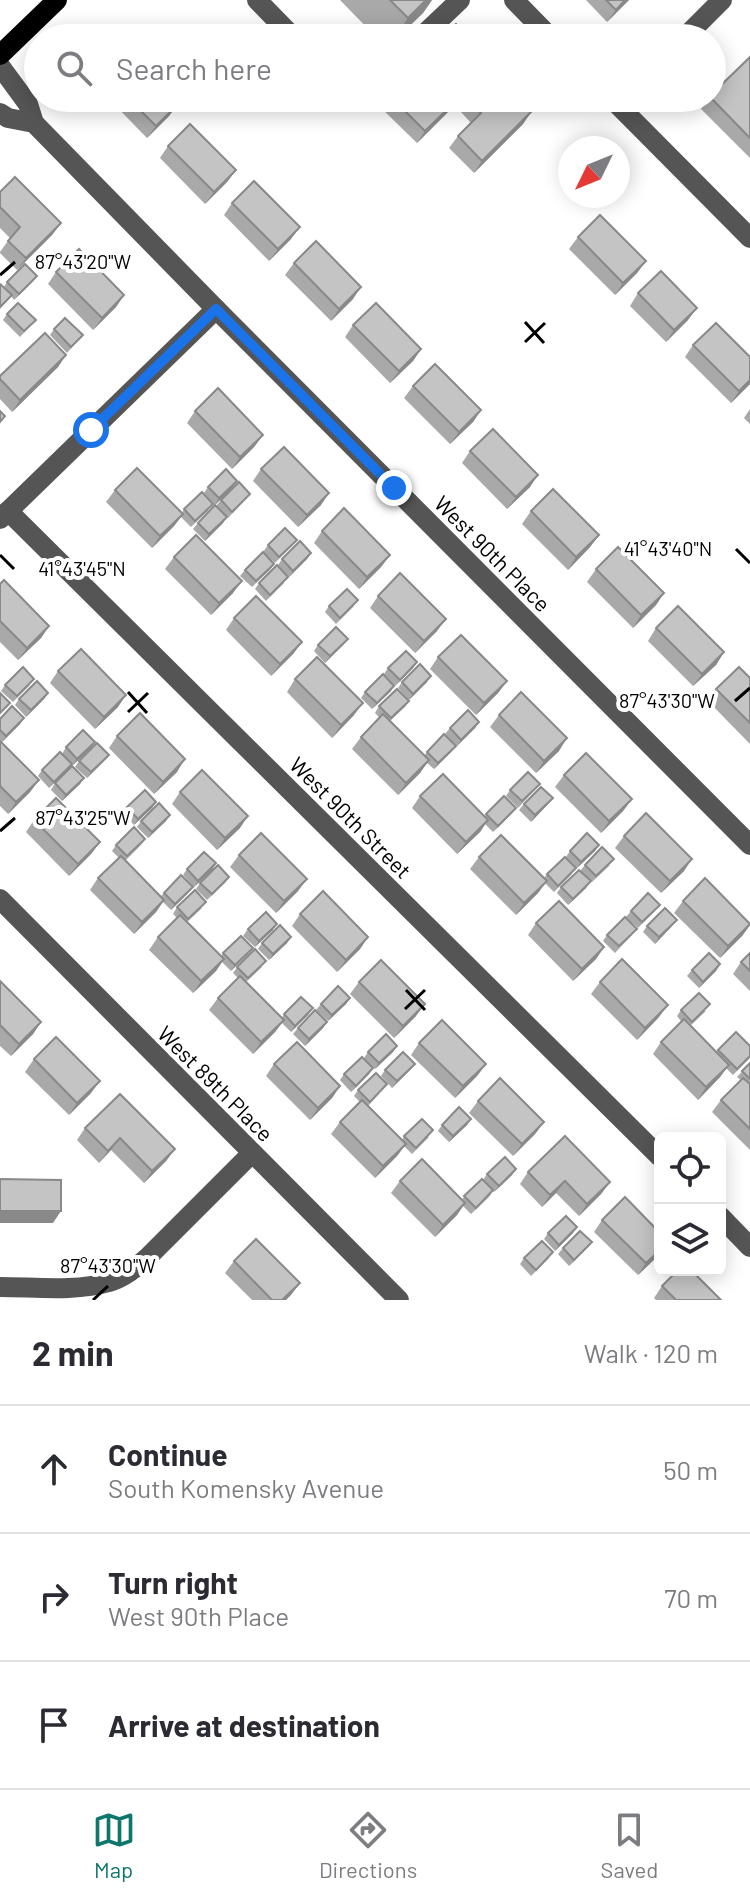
<!DOCTYPE html>
<html lang="en">
<head>
<meta charset="utf-8">
<style>
  body { margin:0; font-family:Barlow,sans-serif; background:#f7f7f7; color:#2b2b33 }
  .controls { position:absolute; right:24px; bottom:24px; display:grid; overflow:hidden; border-radius:12px; box-shadow:0 4px 20px #0003 }
  .controls button { width:72px; height:72px; display:grid; place-items:center; padding:0; border:0; border-bottom:2px solid #e1e1e2; background:#fff; color:#2b2b33; font:40px sans-serif }
  .compass { position:absolute; left:558px; top:136px; width:72px; height:72px; border-radius:50%; background:#fff; box-shadow:0 4px 20px #0003; rotate:227deg }
  .stop { position:absolute; width:24px; height:24px; margin:-18px; border:6px solid #1a73e8; border-radius:50%; background:#fff }
  .stop.end { background:#1a73e8; border-color:#fff; box-shadow:0 2px 8px #0008 }
  .list { margin:0; padding:0; list-style:none }
  h2 { display:flex; justify-content:space-between; align-items:center; height:104px; margin:0; padding:0 32px; font-size:34px }
  h2 small { font-size:26px; font-weight:400; color:#7c7c81 }
  .list li { display:grid; grid-template-columns:52px 1fr auto; gap:24px; align-items:center; box-sizing:border-box; height:128px; padding:0 32px; border-top:2px solid #e1e1e2 }
  .list b { display:block; font-size:30px; white-space:nowrap }
  .list p { margin:0; font-size:26px; white-space:nowrap; color:#7c7c81 }
  .list em { font-size:26px; font-style:normal; color:#7c7c81 }
  .icon { flex:none; width:44px; height:44px; fill:none; stroke:currentColor; stroke-width:2; stroke-linecap:round; stroke-linejoin:round }
  .map { position:relative; flex:none; width:750px; height:1300px; overflow:hidden }
  .search { position:absolute; background:#fff; box-shadow:0 4px 20px #0003; left:24px; right:24px; top:24px; height:88px; display:flex; align-items:center; gap:20px; box-sizing:border-box; padding:0 28px; border-radius:44px; color:#7c7c81; font-size:30px }
  .sheet { height:488px; background:#fff }
  nav { display:flex; justify-content:space-around; align-items:center; box-sizing:border-box; height:112px; border-top:2px solid #e1e1e2; background:#fff; font-size:22px; color:#7c7c81 }
  nav a { display:grid; justify-items:center; gap:4px }
  nav .on { color:#0f766e }
  .map>svg:first-child { display:block }
  .lines { fill:none; stroke-linecap:round; stroke-linejoin:round }
  .minor { stroke:#555; stroke-width:20 }
  .major { stroke:#000; stroke-width:20 }
  .wall { fill:#a9a9a9 }
  .shaded-wall { fill:#898989 }
  .building { fill:#c4c4c4; stroke:#898989; stroke-width:2 }
  .route { stroke:#1a73e8; stroke-width:10 }
  .ticks { fill:none; stroke:#000; stroke-width:3 }
  .labels { text-anchor:middle; dominant-baseline:central; stroke-width:8; stroke-linejoin:round; paint-order:stroke }
  .street-label { font-size:22px; fill:#000; stroke:#fff }
  .ticks-label { font-size:20px; text-anchor:middle; fill:#000; stroke:#fff; stroke-width:8; stroke-linejoin:round; paint-order:stroke }
</style>
</head>
<body>
<div class="map">
<svg width="750" height="1300" viewBox="0 0 750 1300">
  <rect width="100%" height="100%" fill="#fff"/>
  <g class="lines">
    <g class="minor">
      <polyline points="257,0 294,38"/>
      <polyline points="514,0 551,38"/>
      <polyline points="420,38 460,0"/>
      <polyline points="684,38 722,0"/>
      <polyline points="0,66 28,104 34,123 216,309 750,845"/>
      <polyline points="611,98 750,238"/>
      <polyline points="0,113 8,118 34,123"/>
      <polyline points="8,511 660,1157"/>
      <polyline points="0,519 216,309"/>
      <polyline points="0,899 399,1300"/>
      <polyline points="720,1216 750,1247"/>
      <path d="M0 1287C35 1287 75 1292 109 1282 124 1278 135 1268 147 1258L252 1153"/>
    </g>
    <polyline class="major" points="0,55 57,0"/>
  </g>
  <g class="wall">
    <polygon points="340,0 432,0 423,13 397,38 377,38"/>
    <polygon points="586,0 629,0 607,22"/>
    <polygon points="750,57 750,158 701,109 709,98 712,98"/>
    <polygon points="108,98 172,98 178,104 169,116 147,138"/>
    <polygon points="383,98 462,98 417,143 378,105"/>
    <polygon points="470,98 520,98 519,99 531,112 523,124 474,173 449,148 458,136 471,123 460,111"/>
    <polygon points="168,146 236,170 227,182 205,204 160,158"/>
    <polygon points="0,192 61,223 52,235 17,270 0,253 0,252 10,238 0,228"/>
    <polygon points="232,203 291,239 269,261 224,215"/>
    <polygon points="578,237 646,261 637,273 615,295 569,249"/>
    <polygon points="294,263 353,299 331,321 285,275"/>
    <polygon points="56,272 124,295 116,307 93,330 48,284"/>
    <polygon points="37,276 32,282 14,300 11,296 0,309 0,284 4,287 7,282"/>
    <polygon points="638,293 688,320 666,342 630,306"/>
    <polygon points="7,314 36,320 20,337 3,320"/>
    <polygon points="353,325 421,349 413,361 390,383 345,337"/>
    <polygon points="54,329 83,335 67,353 50,335"/>
    <polygon points="693,345 750,357 750,384 731,403 685,357"/>
    <polygon points="66,355 58,367 12,412 0,399 0,376"/>
    <polygon points="413,386 481,410 473,422 450,444 404,398"/>
    <polygon points="750,409 750,424 744,418"/>
    <polygon points="195,411 263,435 254,447 232,469 187,423"/>
    <polygon points="470,451 530,487 507,509 462,463"/>
    <polygon points="261,469 321,505 298,527 253,481"/>
    <polygon points="237,481 233,487 215,505 204,493 208,487"/>
    <polygon points="115,490 182,513 184,509 209,510 191,527 181,517 174,526 152,548 106,502"/>
    <polygon points="250,494 245,500 228,518 216,506 221,500"/>
    <polygon points="531,511 599,535 590,547 568,570 522,524"/>
    <polygon points="198,523 223,523 205,541 193,529"/>
    <polygon points="322,531 390,555 381,567 359,589 314,543"/>
    <polygon points="297,540 292,546 275,563 263,552 268,545"/>
    <polygon points="311,553 307,559 289,577 278,565 282,559"/>
    <polygon points="174,557 233,593 211,615 165,569"/>
    <polygon points="274,564 270,570 252,587 240,576 245,570"/>
    <polygon points="596,569 664,593 656,605 633,628 587,582"/>
    <polygon points="259,583 284,583 266,601 255,589"/>
    <polygon points="0,584 49,626 41,638 18,660 0,642"/>
    <polygon points="378,596 437,631 415,653 370,608"/>
    <polygon points="329,606 354,606 336,624 325,612"/>
    <polygon points="234,618 302,642 293,654 271,676 226,630"/>
    <polygon points="656,628 724,652 716,665 693,686 648,641"/>
    <polygon points="348,639 343,645 325,663 314,651 318,645"/>
    <polygon points="438,657 507,681 498,693 476,715 430,669"/>
    <polygon points="417,662 413,668 395,686 384,674 388,668"/>
    <polygon points="58,671 118,707 95,729 50,683"/>
    <polygon points="750,678 750,744 708,701 716,689"/>
    <polygon points="295,679 354,715 332,738 287,692"/>
    <polygon points="402,682 427,682 409,700 398,688"/>
    <polygon points="5,685 30,685 13,702 1,691"/>
    <polygon points="394,686 390,692 372,709 361,698 365,692"/>
    <polygon points="48,693 44,699 26,717 15,705 19,699"/>
    <polygon points="409,701 405,707 390,721 424,756 427,752 456,746 451,752 434,769 427,763 420,773 398,795 352,749 361,737 380,718 375,713 379,706"/>
    <polygon points="499,715 559,751 536,773 490,727"/>
    <polygon points="0,719 20,724 2,742 0,740"/>
    <polygon points="479,722 475,728 457,746 445,734 450,728"/>
    <polygon points="117,736 177,772 154,794 109,748"/>
    <polygon points="0,741 39,780 30,792 8,814 0,806"/>
    <polygon points="66,747 91,748 73,765 62,754"/>
    <polygon points="79,761 104,761 87,778 75,767"/>
    <polygon points="72,764 67,770 49,788 38,776 42,770"/>
    <polygon points="564,775 632,799 623,811 601,833 555,787"/>
    <polygon points="84,778 80,784 62,801 51,790 55,783"/>
    <polygon points="540,784 535,790 518,808 506,796 510,790"/>
    <polygon points="180,792 240,828 217,850 172,804"/>
    <polygon points="420,796 485,816 486,814 516,808 511,814 493,832 485,824 480,832 457,854 412,808"/>
    <polygon points="553,798 548,804 531,822 519,810 524,804"/>
    <polygon points="156,802 152,808 134,825 123,813 127,807"/>
    <polygon points="34,820 100,842 91,854 69,876 26,832"/>
    <polygon points="141,821 166,821 148,838 137,827"/>
    <polygon points="624,836 684,871 661,893 615,848"/>
    <polygon points="145,839 141,845 125,861 161,896 164,893 188,893 171,910 163,902 156,912 134,934 90,890 98,878 119,858 112,851 116,845"/>
    <polygon points="599,845 595,851 577,868 566,857 570,851"/>
    <polygon points="239,855 298,891 276,913 230,867"/>
    <polygon points="479,857 544,878 547,874 572,874 554,892 545,883 538,893 516,915 470,869"/>
    <polygon points="216,863 212,870 194,887 183,875 187,869"/>
    <polygon points="585,865 610,865 592,882 580,871"/>
    <polygon points="229,877 225,883 207,900 196,889 200,883"/>
    <polygon points="561,887 586,888 568,905 557,893"/>
    <polygon points="683,901 750,925 742,936 720,958 674,913"/>
    <polygon points="177,907 202,908 187,922 221,956 223,953 248,954 231,971 222,962 216,971 193,993 149,950 158,937 177,918 173,914"/>
    <polygon points="631,911 655,911 638,928 626,917"/>
    <polygon points="300,914 368,937 360,949 337,972 292,926"/>
    <polygon points="536,923 604,947 596,959 573,981 528,935"/>
    <polygon points="647,926 672,926 655,944 643,932"/>
    <polygon points="248,929 273,930 255,947 243,936"/>
    <polygon points="607,935 632,935 615,953 603,941"/>
    <polygon points="291,937 287,943 269,960 258,949 262,943"/>
    <polygon points="750,953 750,991 733,974 741,962"/>
    <polygon points="720,964 716,971 699,988 687,976 692,970"/>
    <polygon points="237,967 262,967 246,982 282,1018 284,1014 308,1015 291,1032 282,1023 275,1032 253,1054 209,1010 218,998 238,978 233,973"/>
    <polygon points="0,981 41,1022 33,1034 11,1056 0,1046"/>
    <polygon points="359,982 416,1016 394,1038 350,994"/>
    <polygon points="600,982 659,1017 637,1040 591,994"/>
    <polygon points="350,998 346,1004 328,1021 316,1010 321,1004"/>
    <polygon points="681,1010 706,1011 690,1026 716,1052 718,1050 750,1046 750,1058 733,1075 726,1068 720,1077 698,1100 653,1054 661,1042 681,1021 677,1016"/>
    <polygon points="327,1022 323,1028 305,1046 293,1034 298,1028"/>
    <polygon points="419,1043 486,1064 477,1076 455,1098 411,1055"/>
    <polygon points="397,1046 393,1052 375,1069 364,1058 368,1052"/>
    <polygon points="34,1059 91,1093 69,1115 25,1072"/>
    <polygon points="750,1063 750,1150 712,1112 721,1100 741,1080 737,1077"/>
    <polygon points="274,1064 340,1086 332,1098 310,1120 266,1076"/>
    <polygon points="415,1064 410,1070 392,1088 381,1076 385,1070"/>
    <polygon points="373,1068 369,1074 351,1092 340,1080 344,1074"/>
    <polygon points="387,1084 368,1106 402,1140 404,1136 429,1137 412,1154 404,1146 397,1156 375,1178 331,1134 340,1122 360,1102 354,1096 358,1090"/>
    <polygon points="478,1101 544,1122 535,1134 513,1156 469,1113"/>
    <polygon points="471,1119 467,1125 449,1142 438,1131 442,1125"/>
    <polygon points="85,1128 175,1149 166,1161 144,1183 111,1150 99,1163 77,1140"/>
    <polygon points="528,1172 610,1182 601,1194 579,1216 556,1193 542,1207 520,1184"/>
    <polygon points="487,1174 512,1175 494,1192 493,1191 489,1197 471,1214 463,1206 457,1215 435,1237 391,1193 400,1181 462,1199 483,1180"/>
    <polygon points="602,1220 660,1233 660,1254 638,1275 594,1232"/>
    <polygon points="548,1233 573,1233 555,1251 544,1239"/>
    <polygon points="592,1242 587,1248 569,1266 558,1254 563,1248"/>
    <polygon points="524,1258 549,1258 531,1276 520,1264"/>
    <polygon points="234,1261 300,1283 286,1300 252,1300 225,1273"/>
    <polygon points="662,1286 721,1300 656,1300 654,1298"/>
  </g>
  <g class="shaded-wall">
    <polygon points="426,0 432,0 423,13 397,38 394,38 408,18"/>
    <polygon points="625,0 629,0 607,22 616,10"/>
    <polygon points="459,98 462,98 417,143 425,131"/>
    <polygon points="178,104 169,116 147,138 156,126"/>
    <polygon points="531,112 523,124 474,173 482,161"/>
    <polygon points="236,170 227,182 205,204 214,192"/>
    <polygon points="61,223 52,235 17,270 26,258"/>
    <polygon points="300,227 291,239 269,261 278,249"/>
    <polygon points="646,261 637,273 615,295 623,283"/>
    <polygon points="37,276 32,282 14,300 19,294"/>
    <polygon points="361,287 353,299 331,321 339,309"/>
    <polygon points="124,295 116,307 93,330 102,318"/>
    <polygon points="697,308 688,320 666,342 674,330"/>
    <polygon points="421,349 413,361 390,383 399,371"/>
    <polygon points="66,355 58,367 12,412 20,400"/>
    <polygon points="750,380 750,384 731,403 739,391"/>
    <polygon points="481,410 473,422 450,444 459,432"/>
    <polygon points="263,435 254,447 232,469 240,457"/>
    <polygon points="538,475 530,487 507,509 516,497"/>
    <polygon points="237,481 233,487 215,505 219,498"/>
    <polygon points="329,493 321,505 298,527 307,515"/>
    <polygon points="183,514 174,526 152,548 160,536"/>
    <polygon points="227,517 223,523 205,541 209,534"/>
    <polygon points="599,535 590,547 568,570 576,557"/>
    <polygon points="311,553 307,559 289,577 293,571"/>
    <polygon points="390,555 381,567 359,589 367,577"/>
    <polygon points="242,581 233,593 211,615 219,603"/>
    <polygon points="664,593 656,605 633,628 641,615"/>
    <polygon points="446,619 437,631 415,653 424,641"/>
    <polygon points="49,626 41,638 18,660 27,648"/>
    <polygon points="348,639 343,645 325,663 330,656"/>
    <polygon points="302,642 293,654 271,676 280,664"/>
    <polygon points="724,652 716,665 693,686 702,674"/>
    <polygon points="417,662 413,668 395,686 400,680"/>
    <polygon points="431,676 427,682 409,700 413,694"/>
    <polygon points="507,681 498,693 476,715 484,703"/>
    <polygon points="394,686 390,692 372,709 377,703"/>
    <polygon points="48,693 44,699 26,717 31,710"/>
    <polygon points="126,695 118,707 95,729 104,717"/>
    <polygon points="363,703 354,715 332,738 341,725"/>
    <polygon points="24,718 20,724 2,742 6,736"/>
    <polygon points="479,722 475,728 457,746 461,740"/>
    <polygon points="567,738 559,751 536,773 544,761"/>
    <polygon points="95,742 91,748 73,765 77,759"/>
    <polygon points="456,746 451,752 434,769 438,763"/>
    <polygon points="109,755 104,761 87,778 91,772"/>
    <polygon points="185,759 177,772 154,794 163,782"/>
    <polygon points="429,760 420,773 398,795 406,783"/>
    <polygon points="72,764 67,770 49,788 54,782"/>
    <polygon points="84,778 80,784 62,801 66,795"/>
    <polygon points="39,780 30,792 8,814 16,802"/>
    <polygon points="553,798 548,804 531,822 535,815"/>
    <polygon points="632,799 623,811 601,833 609,821"/>
    <polygon points="156,802 152,808 134,825 138,819"/>
    <polygon points="516,808 511,814 493,832 498,826"/>
    <polygon points="170,815 166,821 148,838 152,832"/>
    <polygon points="248,816 240,828 217,850 225,838"/>
    <polygon points="488,820 480,832 457,854 466,842"/>
    <polygon points="100,842 91,854 69,876 78,864"/>
    <polygon points="599,845 595,851 577,868 581,862"/>
    <polygon points="692,859 684,871 661,893 670,881"/>
    <polygon points="216,863 212,870 194,887 198,881"/>
    <polygon points="307,879 298,891 276,913 284,901"/>
    <polygon points="547,881 538,893 516,915 524,903"/>
    <polygon points="591,881 586,888 568,905 573,899"/>
    <polygon points="193,887 188,893 171,910 175,904"/>
    <polygon points="164,900 156,912 134,934 142,922"/>
    <polygon points="677,920 672,926 655,944 659,937"/>
    <polygon points="277,924 273,930 255,947 259,941"/>
    <polygon points="750,925 742,936 720,958 728,946"/>
    <polygon points="291,937 287,943 269,960 273,954"/>
    <polygon points="368,937 360,949 337,972 346,960"/>
    <polygon points="604,947 596,959 573,981 582,969"/>
    <polygon points="253,948 248,954 231,971 235,965"/>
    <polygon points="224,959 216,971 193,993 201,981"/>
    <polygon points="720,964 716,971 699,988 703,982"/>
    <polygon points="350,998 346,1004 328,1021 332,1015"/>
    <polygon points="425,1004 416,1016 394,1038 403,1026"/>
    <polygon points="668,1005 659,1017 637,1040 645,1028"/>
    <polygon points="313,1008 308,1015 291,1032 295,1026"/>
    <polygon points="284,1020 275,1032 253,1054 261,1042"/>
    <polygon points="41,1022 33,1034 11,1056 19,1044"/>
    <polygon points="327,1022 323,1028 305,1046 309,1039"/>
    <polygon points="397,1046 393,1052 375,1069 379,1063"/>
    <polygon points="415,1064 410,1070 392,1088 397,1081"/>
    <polygon points="486,1064 477,1076 455,1098 463,1086"/>
    <polygon points="729,1065 720,1077 698,1100 706,1087"/>
    <polygon points="373,1068 369,1074 351,1092 356,1086"/>
    <polygon points="100,1081 91,1093 69,1115 77,1103"/>
    <polygon points="340,1086 332,1098 310,1120 318,1108"/>
    <polygon points="471,1119 467,1125 449,1142 453,1136"/>
    <polygon points="544,1122 535,1134 513,1156 522,1144"/>
    <polygon points="120,1138 111,1150 99,1163 108,1151"/>
    <polygon points="406,1144 397,1156 375,1178 383,1166"/>
    <polygon points="175,1149 166,1161 144,1183 152,1171"/>
    <polygon points="516,1169 512,1175 494,1192 499,1186"/>
    <polygon points="565,1181 556,1193 542,1207 550,1195"/>
    <polygon points="610,1182 601,1194 579,1216 587,1204"/>
    <polygon points="465,1203 457,1215 435,1237 443,1225"/>
    <polygon points="0,1211 61,1211 53,1223 0,1223"/>
    <polygon points="577,1227 573,1233 555,1251 559,1245"/>
    <polygon points="592,1242 587,1248 569,1266 574,1260"/>
    <polygon points="660,1250 660,1254 638,1275 646,1263"/>
    <polygon points="300,1283 291,1295 286,1300 282,1300"/>
  </g>
  <g class="building">
    <polygon points="390,0 426,0 408,18"/>
    <polygon points="606,0 625,0 616,10"/>
    <polygon points="456,24 470,38 441,38"/>
    <polygon points="750,57 750,138 711,98 712,98 712,94"/>
    <polygon points="128,98 172,98 178,104 156,126"/>
    <polygon points="392,98 459,98 425,131"/>
    <polygon points="470,98 519,98 531,112 482,161 458,136 481,113 468,99"/>
    <polygon points="190,124 236,170 214,192 168,146"/>
    <polygon points="15,177 61,223 26,258 8,241 20,227 0,207 0,192"/>
    <polygon points="254,181 300,227 278,249 232,203"/>
    <polygon points="600,215 646,261 623,283 578,237"/>
    <polygon points="316,241 361,287 339,309 294,263"/>
    <polygon points="79,249 124,295 102,318 56,272"/>
    <polygon points="25,264 37,276 19,294 7,282"/>
    <polygon points="661,271 697,308 674,330 638,293"/>
    <polygon points="0,284 12,295 0,307"/>
    <polygon points="18,303 36,320 24,331 7,314"/>
    <polygon points="376,303 421,349 399,371 353,325"/>
    <polygon points="65,318 83,335 71,347 54,329"/>
    <polygon points="716,323 750,357 750,380 739,391 693,345"/>
    <polygon points="45,333 66,355 20,400 0,379 0,376"/>
    <polygon points="435,364 481,410 459,432 413,386"/>
    <polygon points="218,388 263,435 240,457 195,411"/>
    <polygon points="0,411 5,416 0,422"/>
    <polygon points="493,429 538,475 516,497 470,451"/>
    <polygon points="284,447 329,493 307,515 261,469"/>
    <polygon points="137,468 183,514 160,536 115,490"/>
    <polygon points="226,469 237,481 219,498 208,487"/>
    <polygon points="239,482 250,494 232,512 221,500"/>
    <polygon points="553,489 599,535 576,557 531,511"/>
    <polygon points="202,492 213,504 195,521 184,509"/>
    <polygon points="215,505 227,517 209,534 198,523"/>
    <polygon points="344,508 390,555 367,577 322,531"/>
    <polygon points="285,528 297,540 279,557 268,545"/>
    <polygon points="196,535 242,581 219,603 174,557"/>
    <polygon points="300,541 311,553 293,571 282,559"/>
    <polygon points="618,547 664,593 641,615 596,569"/>
    <polygon points="263,552 274,564 256,581 245,570"/>
    <polygon points="277,565 288,577 270,595 259,583"/>
    <polygon points="400,573 446,619 424,641 378,596"/>
    <polygon points="4,580 49,626 27,648 0,621 0,584"/>
    <polygon points="347,589 358,600 340,618 329,606"/>
    <polygon points="256,596 302,642 280,664 234,618"/>
    <polygon points="678,606 724,652 702,674 656,628"/>
    <polygon points="336,627 348,639 330,656 318,645"/>
    <polygon points="461,635 507,681 484,703 438,657"/>
    <polygon points="81,649 126,695 104,717 58,671"/>
    <polygon points="406,651 417,662 400,680 388,668"/>
    <polygon points="317,657 363,703 341,725 295,679"/>
    <polygon points="420,664 431,676 413,694 402,682"/>
    <polygon points="23,667 34,679 17,696 5,685"/>
    <polygon points="739,667 750,678 750,723 716,689"/>
    <polygon points="383,674 394,686 377,703 365,692"/>
    <polygon points="37,681 48,693 31,710 19,699"/>
    <polygon points="397,689 409,701 391,718 379,706"/>
    <polygon points="521,692 567,738 544,761 499,715"/>
    <polygon points="0,693 10,703 0,713"/>
    <polygon points="12,706 24,718 6,736 0,730 0,719"/>
    <polygon points="468,710 479,722 461,740 450,728"/>
    <polygon points="140,713 185,759 163,782 117,736"/>
    <polygon points="383,714 429,760 406,783 361,737"/>
    <polygon points="83,730 95,742 77,759 66,747"/>
    <polygon points="444,734 456,746 438,763 427,752"/>
    <polygon points="0,741 39,780 16,802 0,786"/>
    <polygon points="97,743 109,755 91,772 79,761"/>
    <polygon points="60,752 72,764 54,782 42,770"/>
    <polygon points="586,753 632,799 609,821 564,775"/>
    <polygon points="72,766 84,778 66,795 55,783"/>
    <polygon points="202,770 248,816 225,838 180,792"/>
    <polygon points="528,772 540,784 522,801 510,790"/>
    <polygon points="443,774 488,820 466,842 420,796"/>
    <polygon points="541,787 553,798 535,815 524,804"/>
    <polygon points="145,790 156,802 138,819 127,807"/>
    <polygon points="504,796 516,808 498,826 486,814"/>
    <polygon points="56,798 100,842 78,864 34,820"/>
    <polygon points="159,803 170,815 152,832 141,821"/>
    <polygon points="646,813 692,859 670,881 624,836"/>
    <polygon points="134,827 145,839 127,856 116,845"/>
    <polygon points="261,833 307,879 284,901 239,855"/>
    <polygon points="587,833 599,845 581,862 570,851"/>
    <polygon points="501,835 547,881 524,903 479,857"/>
    <polygon points="602,847 614,859 596,876 585,865"/>
    <polygon points="204,852 216,863 198,881 187,869"/>
    <polygon points="121,856 164,900 142,922 98,878"/>
    <polygon points="565,857 576,868 558,886 547,874"/>
    <polygon points="218,865 229,877 212,894 200,883"/>
    <polygon points="579,870 591,881 573,899 561,887"/>
    <polygon points="181,875 193,887 175,904 164,893"/>
    <polygon points="705,878 750,924 728,946 683,901"/>
    <polygon points="195,890 206,902 188,919 177,907"/>
    <polygon points="323,891 368,937 346,960 300,914"/>
    <polygon points="648,893 660,905 642,922 631,911"/>
    <polygon points="559,901 604,947 582,969 536,923"/>
    <polygon points="665,908 677,920 659,937 647,926"/>
    <polygon points="266,912 277,924 259,941 248,929"/>
    <polygon points="180,915 224,959 201,981 158,937"/>
    <polygon points="625,917 637,929 619,946 607,935"/>
    <polygon points="280,925 291,937 273,954 262,943"/>
    <polygon points="241,936 253,948 235,965 223,953"/>
    <polygon points="255,949 266,961 248,978 237,967"/>
    <polygon points="709,953 720,964 703,982 692,970"/>
    <polygon points="750,953 750,971 741,962"/>
    <polygon points="622,959 668,1005 645,1028 600,982"/>
    <polygon points="381,960 425,1004 403,1026 359,982"/>
    <polygon points="240,976 284,1020 261,1042 218,998"/>
    <polygon points="0,981 41,1022 19,1044 0,1025"/>
    <polygon points="338,986 350,998 332,1015 321,1004"/>
    <polygon points="699,993 710,1004 692,1022 681,1010"/>
    <polygon points="301,997 313,1008 295,1026 284,1014"/>
    <polygon points="315,1010 327,1022 309,1039 298,1028"/>
    <polygon points="684,1019 729,1065 706,1087 661,1042"/>
    <polygon points="442,1020 486,1064 463,1086 419,1043"/>
    <polygon points="736,1032 750,1046 750,1056 737,1069 718,1050"/>
    <polygon points="386,1034 397,1046 379,1063 368,1052"/>
    <polygon points="56,1037 100,1081 77,1103 34,1059"/>
    <polygon points="297,1042 340,1086 318,1108 274,1064"/>
    <polygon points="403,1052 415,1064 397,1081 385,1070"/>
    <polygon points="362,1057 373,1068 356,1086 344,1074"/>
    <polygon points="750,1063 750,1079 742,1071"/>
    <polygon points="376,1073 387,1084 370,1102 358,1090"/>
    <polygon points="500,1078 544,1122 522,1144 478,1101"/>
    <polygon points="743,1078 750,1084 750,1129 721,1100"/>
    <polygon points="120,1094 175,1149 152,1171 120,1138 108,1151 85,1128"/>
    <polygon points="362,1100 406,1144 383,1166 340,1122"/>
    <polygon points="459,1107 471,1119 453,1136 442,1125"/>
    <polygon points="422,1119 433,1130 416,1148 404,1136"/>
    <polygon points="565,1136 610,1182 587,1204 565,1181 550,1195 528,1172"/>
    <polygon points="505,1157 516,1169 499,1186 487,1174"/>
    <polygon points="422,1159 465,1203 443,1225 400,1181"/>
    <polygon points="0,1179 61,1180 61,1211 0,1211"/>
    <polygon points="482,1179 493,1190 476,1208 464,1196"/>
    <polygon points="625,1197 660,1233 660,1250 646,1263 602,1220"/>
    <polygon points="566,1216 577,1227 559,1245 548,1233"/>
    <polygon points="580,1231 592,1242 574,1260 563,1248"/>
    <polygon points="256,1239 300,1283 282,1300 272,1300 234,1261"/>
    <polygon points="542,1241 553,1252 536,1270 524,1258"/>
    <polygon points="678,1270 691,1270 721,1300 676,1300 662,1286"/>
  </g>
  <g class="lines">
    <polyline class="route" points="91,430 216,309 394,488"/>
  </g>
  <path class="ticks" d="M0 275 15 262M525 322 544 343M525 342 545 323M736 549 750 563M0 555 14 569M128 692 147 713M735 701 750 688M128 712 148 693M0 831 15 818M406 990 425 1010M405 1009 425 990M93 1300 108 1286"/>
  <g class="labels">
    <g class="street-label">
      <text transform="translate(493 553) rotate(45)">West 90th Place</text>
      <text transform="translate(351 817) rotate(45)">West 90th Street</text>
      <text transform="translate(216 1083) rotate(45)">West 89th Place</text>
    </g>
  </g>
  <g class="ticks-label">
    <text x="83" y="269">87°43'20"W</text>
    <text x="668" y="556">41°43'40"N</text>
    <text x="82" y="576">41°43'45"N</text>
    <text x="667" y="708">87°43'30"W</text>
    <text x="83" y="825">87°43'25"W</text>
    <text x="108" y="1273">87°43'30"W</text>
  </g>
</svg>
<div class="controls">
<button><svg class="icon" aria-label="locate" viewBox="0 0 24 24"><circle cx="12" cy="12" r="6"/><path d="M12 2v4M12 18v4M2 12h4M18 12h4"/></svg></button>
<button><svg class="icon" aria-label="layers" viewBox="0 0 24 24"><path d="M12 4l9 5-9 5-9-5zM3 14l9 5 9-5"/></svg></button>
</div>
<svg class="compass" viewBox="-18 -18 36 36"><path d="M0-13l5 13h-10z" fill="#e53935"/><path d="M0 13l5-13h-10z" fill="#7c7c81"/></svg>
<div class="stop" style="left:91px;top:430px"></div>
<div class="stop end" style="left:394px;top:488px"></div>
<div class="search"><svg class="icon" aria-label="search" viewBox="0 0 24 24"><circle cx="10" cy="10" r="6"/><path d="M15 15l6 6"/></svg>Search here</div>
</div>
<section class="sheet">
<h2>2 min<small>Walk · 120 m</small></h2>
<ul class="list">
<li><svg class="icon" aria-label="ahead" viewBox="0 0 24 24"><path d="M12 20V5M6 11l6-6 6 6"/></svg><div><b>Continue</b><p>South Komensky Avenue</p></div><em>50 m</em></li>
<li><svg class="icon" aria-label="right" viewBox="0 0 24 24"><path d="M7 20v-9h11M14 6l5 5-5 5"/></svg><div><b>Turn right</b><p>West 90th Place</p></div><em>70 m</em></li>
<li><svg class="icon" aria-label="arrive" viewBox="0 0 24 24"><path d="M6 21V4h12l-3 4 3 4H6"/></svg><div><b>Arrive at destination</b></div></li>
</ul>
</section>
<nav>
<a class="on"><svg class="icon" aria-label="map" viewBox="0 0 24 24"><path d="M3 6l6-2 6 2 6-2v14l-6 2-6-2-6 2zM9 4v14M15 6v14"/></svg>Map</a>
<a><svg class="icon" aria-label="directions" viewBox="0 0 24 24"><path d="M12 3l9 9-9 9-9-9zM9 14v-3h6M13 9l2 2-2 2"/></svg>Directions</a>
<a><svg class="icon" aria-label="saved" viewBox="0 0 24 24"><path d="M7 4h10v16l-5-4-5 4z"/></svg>Saved</a>
</nav>
</body>
</html>
